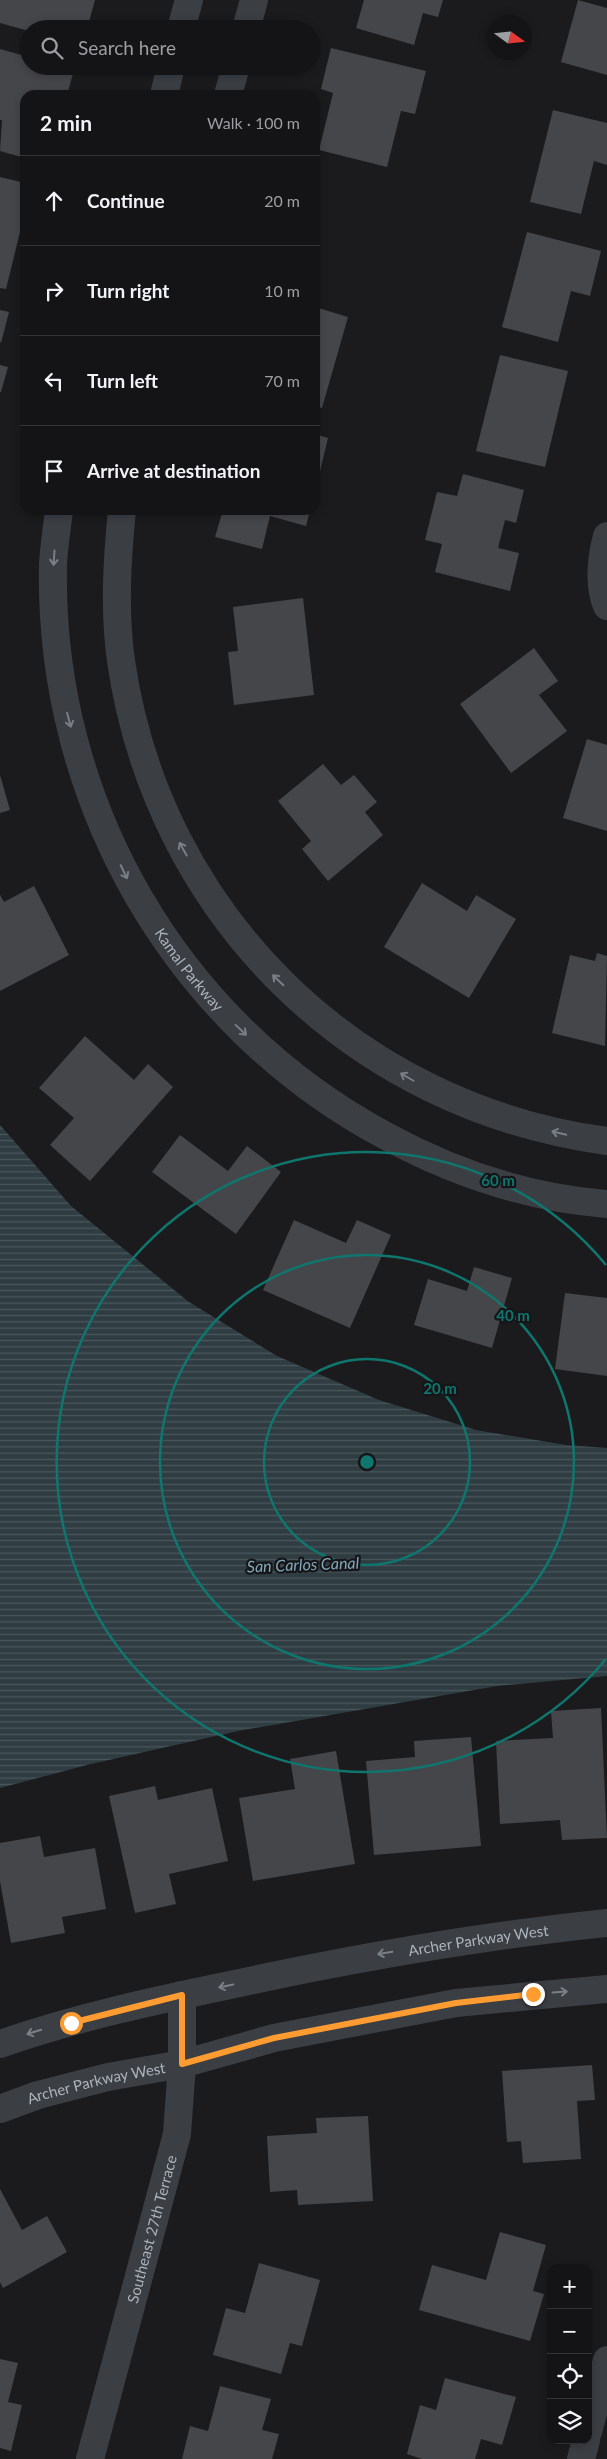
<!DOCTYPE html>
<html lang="en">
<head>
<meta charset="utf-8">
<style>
  body { margin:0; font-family:Lato,sans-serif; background:#1d1d1f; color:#f1f3f6 }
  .controls { position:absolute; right:15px; bottom:15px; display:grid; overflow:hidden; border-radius:10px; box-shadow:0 2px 8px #0003 }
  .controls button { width:45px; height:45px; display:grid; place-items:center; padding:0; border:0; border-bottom:1px solid #333335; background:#141416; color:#f1f3f6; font:25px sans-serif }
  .compass { position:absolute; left:487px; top:15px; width:45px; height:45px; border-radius:50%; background:#141416; box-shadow:0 2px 8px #0003; rotate:105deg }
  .stop { position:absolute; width:15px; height:15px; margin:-11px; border:4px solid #fe9c32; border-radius:50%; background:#fff }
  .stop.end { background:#fe9c32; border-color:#fff; box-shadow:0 1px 5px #0008 }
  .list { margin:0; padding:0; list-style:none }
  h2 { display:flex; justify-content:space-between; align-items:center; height:65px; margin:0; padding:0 20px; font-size:21px }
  h2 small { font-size:16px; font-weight:400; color:#9d9ea1 }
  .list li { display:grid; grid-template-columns:32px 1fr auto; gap:15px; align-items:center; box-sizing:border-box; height:90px; padding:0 20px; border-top:1px solid #333335 }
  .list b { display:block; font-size:19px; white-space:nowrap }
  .list em { font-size:16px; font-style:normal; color:#9d9ea1 }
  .icon { flex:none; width:28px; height:28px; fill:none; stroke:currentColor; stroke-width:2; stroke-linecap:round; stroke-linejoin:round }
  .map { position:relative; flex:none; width:607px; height:2459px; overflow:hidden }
  .search { position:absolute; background:#141416; box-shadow:0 2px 8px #0003; left:20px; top:20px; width:300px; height:55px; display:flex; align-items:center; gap:12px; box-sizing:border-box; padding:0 18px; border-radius:28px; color:#9d9ea1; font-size:19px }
  .panel { position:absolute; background:#141416; box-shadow:0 2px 8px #0003; left:20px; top:90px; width:300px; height:425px; border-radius:15px }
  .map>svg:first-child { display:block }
  .water { fill:url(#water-rules) }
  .building { fill:#45464a }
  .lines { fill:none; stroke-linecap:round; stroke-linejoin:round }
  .minor { stroke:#3b3e43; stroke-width:28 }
  .oneway { stroke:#7a7f87 }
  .route { stroke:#fe9c32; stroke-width:6 }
  .ring { fill:none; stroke:#0f766e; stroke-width:2.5 }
  .labels { text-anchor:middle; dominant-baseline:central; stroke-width:4.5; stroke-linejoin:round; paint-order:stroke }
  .street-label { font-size:15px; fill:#adb4be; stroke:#161619 }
  .water-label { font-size:16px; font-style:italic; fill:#82a8ba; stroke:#161619 }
  .centre { fill:#0f766e; stroke:#161619; stroke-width:2.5 }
  .ring-label { font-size:15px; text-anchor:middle; font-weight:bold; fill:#0f766e; stroke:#161619; stroke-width:4.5; stroke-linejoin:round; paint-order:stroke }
</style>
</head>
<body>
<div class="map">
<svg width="607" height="2459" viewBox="0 0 607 2459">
  <defs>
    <pattern id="water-rules" width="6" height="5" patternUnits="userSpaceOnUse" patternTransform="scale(1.25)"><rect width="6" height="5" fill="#2f3d43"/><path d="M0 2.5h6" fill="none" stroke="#4a575c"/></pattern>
  </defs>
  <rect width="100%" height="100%" fill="#1b1b1d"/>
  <polygon class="water" points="0,1125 71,1206 189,1302 277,1356 379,1400 476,1430 566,1445 607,1448 607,1676 497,1686 238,1731 91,1764 0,1788"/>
  <g class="building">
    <polygon points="0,0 95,0 87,29 29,29 29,31 0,23"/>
    <polygon points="364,0 443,0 438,17 423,13 414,45 356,28"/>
    <polygon points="578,0 607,8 607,75 561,62"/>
    <polygon points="331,48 426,71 415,114 401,111 387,167 319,150 333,93 321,89"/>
    <polygon points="0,49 29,57 29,66 60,66 74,70 67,95 25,95 25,158 0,151 2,120 0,120"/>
    <polygon points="553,110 607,123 607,165 594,161 581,214 530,202"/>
    <polygon points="0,177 25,183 25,229 21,228 6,289 0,288"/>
    <polygon points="527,232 601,251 590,296 571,291 558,342 502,327"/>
    <polygon points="315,307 348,317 322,408 315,406"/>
    <polygon points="0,310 9,312 1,343 0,342"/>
    <polygon points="500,355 568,371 545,467 476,451"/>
    <polygon points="0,365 8,367 1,392 0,392"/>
    <polygon points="315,434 328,438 316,488 315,488"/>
    <polygon points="463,474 524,490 516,523 505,520 498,548 519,553 510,591 435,572 442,544 425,540 437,492 457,496"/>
    <polygon points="223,510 310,510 306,526 270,516 262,549 215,537"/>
    <polygon points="303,598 314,695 234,705 228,652 238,651 233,607"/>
    <polygon points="534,648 558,681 539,695 567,731 511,773 460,704"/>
    <polygon points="587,739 607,745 607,831 563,818"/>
    <polygon points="323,764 341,785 354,775 377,802 365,812 383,835 328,881 302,849 311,841 278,801"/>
    <polygon points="0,775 10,810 0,813"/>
    <polygon points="422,883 467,911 476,895 516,919 469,998 384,947"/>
    <polygon points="34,886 69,955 0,991 0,895 4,902"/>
    <polygon points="597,953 607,956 605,1046 552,1033 570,955 595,961"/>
    <polygon points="85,1036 134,1080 148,1064 173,1087 90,1181 50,1145 74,1118 39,1088"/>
    <polygon points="180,1135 228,1171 247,1146 281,1172 236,1234 152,1172"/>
    <polygon points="294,1220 346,1243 357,1220 391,1235 350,1328 263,1290"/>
    <polygon points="474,1267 512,1278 492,1348 414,1325 428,1279 467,1291"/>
    <polygon points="565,1293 607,1298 607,1376 555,1369"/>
    <polygon points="601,1708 607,1838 562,1840 560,1820 500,1824 496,1741 553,1738 551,1711"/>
    <polygon points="471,1737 481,1846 374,1855 366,1761 415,1757 414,1741"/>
    <polygon points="336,1751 355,1864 253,1881 239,1798 295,1789 290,1759"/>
    <polygon points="155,1786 158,1800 212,1788 228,1861 169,1874 176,1904 135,1913 109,1796"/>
    <polygon points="40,1836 44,1857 95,1848 106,1909 62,1917 65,1933 11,1943 0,1881 0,1843"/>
    <polygon points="592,2065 595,2100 577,2101 581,2159 523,2163 521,2141 507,2142 502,2071"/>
    <polygon points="368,2116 373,2201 298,2205 297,2190 270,2192 267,2136 317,2133 316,2118"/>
    <polygon points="0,2189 22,2230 47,2216 67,2252 3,2288 0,2282"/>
    <polygon points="500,2232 546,2245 533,2291 544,2294 530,2341 419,2310 432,2265 486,2280"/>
    <polygon points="259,2263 320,2280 302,2346 290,2343 281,2374 213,2355 226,2308 245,2313"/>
    <polygon points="0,2359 18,2363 8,2402 22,2405 11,2451 0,2448"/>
    <polygon points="445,2378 516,2397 502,2445 481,2439 475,2459 422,2459 407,2454 420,2405 436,2410"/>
    <polygon points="220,2386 271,2399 262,2430 279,2434 272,2459 182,2459 190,2426 208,2431"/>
  </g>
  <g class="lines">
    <g class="minor">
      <polyline points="181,29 189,0"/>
      <polyline points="246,29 254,0"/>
      <polyline points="164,95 171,66"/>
      <polyline points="228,95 236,66"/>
      <path id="s1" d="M59 510C57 528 54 546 53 564 48 802 176 1024 386 1136 454 1173 530 1198 607 1204"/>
      <path d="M122 510C117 560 114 611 121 661 158 915 354 1107 607 1141"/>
      <path d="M607 536C601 559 598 584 607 606"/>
      <path id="s2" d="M0 2044C74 2018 153 2001 230 1985 355 1958 480 1936 607 1923"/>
      <path id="s3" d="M0 2109 38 2095 108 2077 182 2064 274 2038 456 2003 607 1989"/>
      <polyline points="588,2432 607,2360"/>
      <path id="s4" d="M90 2459 177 2134 182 2064V1995"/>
      <polyline points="581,2459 586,2440"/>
    </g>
  </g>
  <defs><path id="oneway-shaft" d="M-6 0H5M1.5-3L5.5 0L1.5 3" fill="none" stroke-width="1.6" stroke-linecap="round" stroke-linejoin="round" transform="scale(1.25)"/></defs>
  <g class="oneway">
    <use href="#oneway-shaft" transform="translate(54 558) rotate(94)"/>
    <use href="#oneway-shaft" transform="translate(69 720) rotate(75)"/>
    <use href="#oneway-shaft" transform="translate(183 849) rotate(-119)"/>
    <use href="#oneway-shaft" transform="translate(124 872) rotate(64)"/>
    <use href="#oneway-shaft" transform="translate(278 980) rotate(-136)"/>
    <use href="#oneway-shaft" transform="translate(241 1030) rotate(43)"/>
    <use href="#oneway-shaft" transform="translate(407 1077) rotate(-150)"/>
    <use href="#oneway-shaft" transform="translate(559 1133) rotate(-167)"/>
    <use href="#oneway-shaft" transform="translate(385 1953) rotate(171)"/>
    <use href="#oneway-shaft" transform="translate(226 1986) rotate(168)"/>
    <use href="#oneway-shaft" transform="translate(560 1992) rotate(-4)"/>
    <use href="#oneway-shaft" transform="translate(34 2032) rotate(163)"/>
  </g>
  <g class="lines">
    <polyline class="route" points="71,2023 182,1995 182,2064 274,2038 456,2003 533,1994"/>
  </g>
  <g class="ring">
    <circle cx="367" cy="1462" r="103"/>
    <circle cx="367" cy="1462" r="207"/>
    <path d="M606 1659A310 310 0 1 1 606 1265"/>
  </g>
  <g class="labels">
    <g class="street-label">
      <text stroke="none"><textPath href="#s1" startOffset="491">Kamal Parkway</textPath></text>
      <text stroke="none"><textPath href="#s2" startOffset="490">Archer Parkway West</textPath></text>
      <text stroke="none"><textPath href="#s3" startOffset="100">Archer Parkway West</textPath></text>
      <text stroke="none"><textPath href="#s4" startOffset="238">Southeast 27th Terrace</textPath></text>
    </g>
    <g class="water-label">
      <text transform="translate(303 1564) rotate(-2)">San Carlos Canal</text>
    </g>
  </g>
  <circle cx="367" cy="1462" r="8" class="centre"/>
  <g class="ring-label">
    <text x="498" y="1186">60 m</text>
    <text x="513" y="1321">40 m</text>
    <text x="440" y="1394">20 m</text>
  </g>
</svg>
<div class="controls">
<button>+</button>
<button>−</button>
<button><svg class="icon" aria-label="locate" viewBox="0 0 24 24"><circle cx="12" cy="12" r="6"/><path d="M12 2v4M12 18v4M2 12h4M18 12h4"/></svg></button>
<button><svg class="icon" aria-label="layers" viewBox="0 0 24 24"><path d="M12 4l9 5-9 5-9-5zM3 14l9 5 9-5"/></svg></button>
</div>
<svg class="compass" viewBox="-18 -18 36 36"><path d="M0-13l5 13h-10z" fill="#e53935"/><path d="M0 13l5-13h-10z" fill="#9d9ea1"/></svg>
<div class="stop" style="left:71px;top:2023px"></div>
<div class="stop end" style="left:533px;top:1994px"></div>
<div class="search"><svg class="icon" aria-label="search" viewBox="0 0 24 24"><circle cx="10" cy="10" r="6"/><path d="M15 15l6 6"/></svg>Search here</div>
<section class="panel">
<h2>2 min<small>Walk · 100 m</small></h2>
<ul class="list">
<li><svg class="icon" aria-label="ahead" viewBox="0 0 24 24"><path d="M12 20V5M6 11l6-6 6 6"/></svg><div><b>Continue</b></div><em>20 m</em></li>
<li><svg class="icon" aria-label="right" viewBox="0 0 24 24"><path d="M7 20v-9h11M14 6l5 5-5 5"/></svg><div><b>Turn right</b></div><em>10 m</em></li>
<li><svg class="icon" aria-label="left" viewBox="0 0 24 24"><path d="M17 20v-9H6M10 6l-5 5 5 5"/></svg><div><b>Turn left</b></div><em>70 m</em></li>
<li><svg class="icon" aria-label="arrive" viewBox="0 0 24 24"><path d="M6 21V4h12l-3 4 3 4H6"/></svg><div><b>Arrive at destination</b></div></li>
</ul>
</section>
</div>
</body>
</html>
